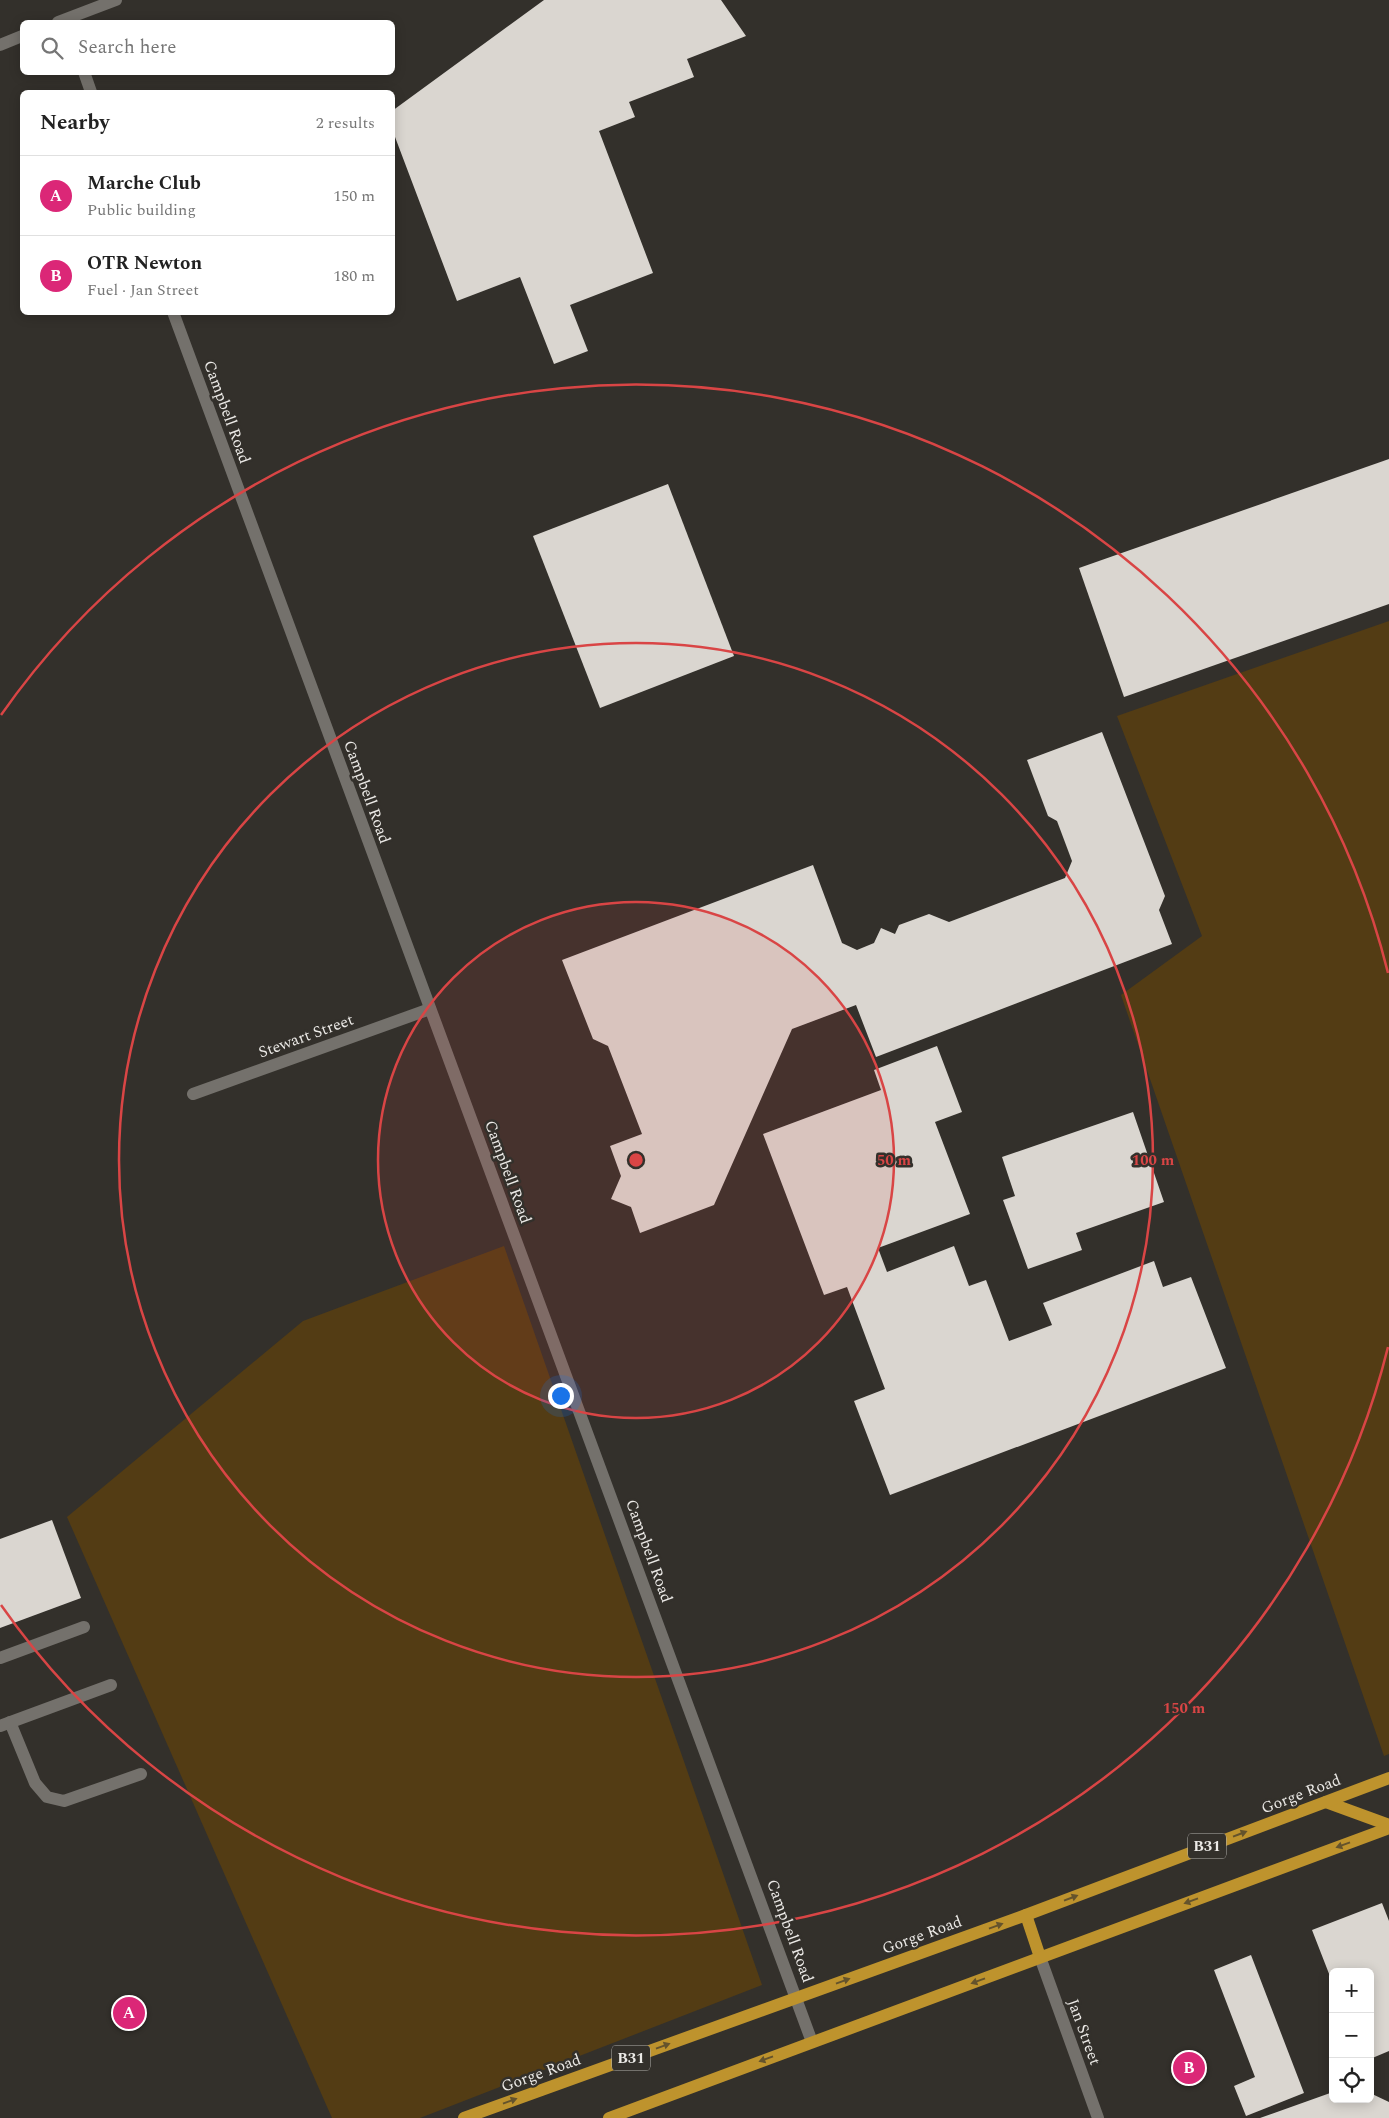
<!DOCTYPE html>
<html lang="en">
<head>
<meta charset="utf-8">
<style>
  body { margin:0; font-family:Spectral,serif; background:#f2f2f2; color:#222 }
  .controls { position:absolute; right:15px; bottom:15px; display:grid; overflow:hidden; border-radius:8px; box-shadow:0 2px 12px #0003 }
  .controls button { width:45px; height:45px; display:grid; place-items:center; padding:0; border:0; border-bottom:1px solid #e0e0e0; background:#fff; color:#222; font:25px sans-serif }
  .you { position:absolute; left:560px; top:1395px; width:18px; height:18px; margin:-12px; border:4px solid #fff; border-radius:50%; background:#1a73e8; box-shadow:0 0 0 8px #1a73e833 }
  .badge { display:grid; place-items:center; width:32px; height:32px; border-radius:50%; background:#db2777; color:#fff; font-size:16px; font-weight:700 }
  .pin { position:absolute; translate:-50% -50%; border:2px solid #fff; box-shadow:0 1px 5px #0006 }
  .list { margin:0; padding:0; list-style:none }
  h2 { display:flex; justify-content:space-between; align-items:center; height:65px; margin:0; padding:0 20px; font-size:21px }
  h2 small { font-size:16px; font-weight:400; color:#767676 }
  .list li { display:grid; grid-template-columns:32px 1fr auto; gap:15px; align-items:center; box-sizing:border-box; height:80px; padding:0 20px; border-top:1px solid #e0e0e0 }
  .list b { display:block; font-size:19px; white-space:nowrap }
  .list p { margin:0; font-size:16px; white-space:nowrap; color:#767676 }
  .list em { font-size:16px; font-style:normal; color:#767676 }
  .icon { flex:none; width:28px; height:28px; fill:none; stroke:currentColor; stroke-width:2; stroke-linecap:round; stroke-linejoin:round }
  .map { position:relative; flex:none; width:1389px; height:2118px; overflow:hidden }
  .search { position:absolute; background:#fff; box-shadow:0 2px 12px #0003; left:20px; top:20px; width:375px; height:55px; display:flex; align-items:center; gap:12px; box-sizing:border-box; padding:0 18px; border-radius:8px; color:#767676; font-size:19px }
  .panel { position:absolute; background:#fff; box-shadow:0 2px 12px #0003; left:20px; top:90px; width:375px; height:225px; border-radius:8px }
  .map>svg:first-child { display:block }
  .green { fill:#533c14 }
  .building { fill:#dad6d0 }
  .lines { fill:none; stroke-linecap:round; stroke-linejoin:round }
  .lane { stroke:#74716c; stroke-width:12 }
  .street { stroke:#74716c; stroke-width:12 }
  .primary { stroke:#be932d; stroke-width:12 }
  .oneway { fill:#64532c }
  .ring { fill:none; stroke:#d94545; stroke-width:2.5 }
  .labels { text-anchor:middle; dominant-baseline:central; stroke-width:5; stroke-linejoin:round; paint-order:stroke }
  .shield { fill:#33302b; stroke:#b4b2af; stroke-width:1 }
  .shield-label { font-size:15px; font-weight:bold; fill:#eceae7 }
  .street-label { font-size:16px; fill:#eceae7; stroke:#33302b }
  .centre { fill:#d94545; stroke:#33302b; stroke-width:2.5 }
  .ring-label { font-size:15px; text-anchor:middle; font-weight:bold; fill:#d94545; stroke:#33302b; stroke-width:5; stroke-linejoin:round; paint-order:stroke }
</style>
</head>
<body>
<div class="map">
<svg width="1389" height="2118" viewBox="0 0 1389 2118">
  <rect width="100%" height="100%" fill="#33302b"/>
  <g class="green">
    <polygon points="1389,621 1389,1754 1384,1756 1121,995 1202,936 1117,716"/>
    <polygon points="504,1246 762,1985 420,2118 332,2118 67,1517 303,1321"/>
  </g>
  <g class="building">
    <polygon points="544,0 721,0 746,36 687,59 694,77 629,102 635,117 599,131 653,273 570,305 588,351 554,364 520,277 457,301 392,129 392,111"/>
    <polygon points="1389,459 1389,604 1124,697 1079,568"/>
    <polygon points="668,484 734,656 600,708 533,536"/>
    <polygon points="1102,732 1165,896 1159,910 1172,944 876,1057 856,1005 792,1029 714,1205 640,1233 631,1207 611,1199 621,1176 610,1146 642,1134 608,1046 593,1039 562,960 813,865 842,943 857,950 874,943 881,928 895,934 899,925 929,914 949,922 1065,878 1072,861 1057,821 1048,816 1027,760"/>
    <polygon points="937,1046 962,1112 935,1122 970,1214 878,1248 887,1272 954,1246 969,1286 986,1280 1009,1341 1052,1325 1043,1303 1154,1261 1163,1287 1191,1277 1226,1368 890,1495 854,1401 885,1389 847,1287 824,1295 763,1134 881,1090 874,1070"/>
    <polygon points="1133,1112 1164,1202 1076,1233 1082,1250 1028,1269 1003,1200 1015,1196 1002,1157"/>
    <polygon points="52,1520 81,1598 0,1628 0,1539"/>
    <polygon points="1382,1903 1389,1921 1389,2051 1370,2059 1370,1972 1333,1972 1333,1984 1312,1930"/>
    <polygon points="1251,1955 1304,2093 1246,2116 1234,2086 1255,2077 1214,1970"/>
    <polygon points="1333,2092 1333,2099 1370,2099 1370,2093 1389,2102 1389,2118 1260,2118"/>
  </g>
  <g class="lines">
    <g class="lane">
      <polyline points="0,1658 84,1627"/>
      <polyline points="10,1722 35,1783 47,1797 64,1801 141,1774"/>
      <polyline points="0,1726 111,1685"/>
    </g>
    <g class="street">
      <polyline points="58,22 116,0"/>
      <polyline points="0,45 22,36"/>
      <polyline points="84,72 91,92"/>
      <polyline points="173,312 812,2042"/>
      <polyline points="193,1094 430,1009"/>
      <polyline points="1040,1957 1098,2118"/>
    </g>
    <g class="primary">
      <polyline points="1326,1802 1389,1825"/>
      <polyline points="1026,1915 1040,1957"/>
      <polyline points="464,2118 1026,1915 1389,1778"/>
      <polyline points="609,2118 1389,1828"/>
    </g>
  </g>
  <defs><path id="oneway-solid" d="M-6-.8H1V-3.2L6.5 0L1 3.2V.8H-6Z" transform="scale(1.25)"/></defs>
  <g class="oneway">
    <use href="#oneway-solid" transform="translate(1240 1834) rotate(-21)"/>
    <use href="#oneway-solid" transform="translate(1343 1845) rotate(160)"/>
    <use href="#oneway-solid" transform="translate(1071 1898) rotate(-21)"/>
    <use href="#oneway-solid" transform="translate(1191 1901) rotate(160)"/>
    <use href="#oneway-solid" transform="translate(996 1926) rotate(-20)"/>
    <use href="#oneway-solid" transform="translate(843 1981) rotate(-20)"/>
    <use href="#oneway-solid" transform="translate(978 1981) rotate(160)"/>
    <use href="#oneway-solid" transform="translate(663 2046) rotate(-20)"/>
    <use href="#oneway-solid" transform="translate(766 2059) rotate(160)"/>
    <use href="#oneway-solid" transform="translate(510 2101) rotate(-20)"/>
  </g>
  <circle cx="636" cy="1160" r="258" fill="#d94545" fill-opacity=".12"/>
  <g class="ring">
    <circle cx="636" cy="1160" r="258"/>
    <circle cx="636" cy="1160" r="517"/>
    <path d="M1388 1347A775 775 0 0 1 1 1605M1 715A775 775 0 0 1 1388 973"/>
  </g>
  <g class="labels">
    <g class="shield">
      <rect x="1188" y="1833.5" width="38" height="25" rx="4"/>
      <rect x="612" y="2045.5" width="38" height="25" rx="4"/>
    </g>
    <g class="shield-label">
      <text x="1207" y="1846">B31</text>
      <text x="631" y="2058">B31</text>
    </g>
    <g class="street-label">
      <text transform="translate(227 412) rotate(70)">Campbell Road</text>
      <text transform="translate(367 792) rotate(70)">Campbell Road</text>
      <text transform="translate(306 1036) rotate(-20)">Stewart Street</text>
      <text transform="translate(508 1172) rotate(70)">Campbell Road</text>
      <text transform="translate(649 1551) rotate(70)">Campbell Road</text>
      <text transform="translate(1301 1794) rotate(-21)">Gorge Road</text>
      <text transform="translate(790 1931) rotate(70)">Campbell Road</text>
      <text transform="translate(922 1935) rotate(-20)">Gorge Road</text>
      <text transform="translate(1084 2032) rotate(70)">Jan Street</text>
      <text transform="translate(541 2073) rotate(-20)">Gorge Road</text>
    </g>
  </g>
  <circle cx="636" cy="1160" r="8" class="centre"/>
  <g class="ring-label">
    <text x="894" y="1165">50 m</text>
    <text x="1153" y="1165">100 m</text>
    <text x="1184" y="1713">150 m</text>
  </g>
</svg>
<div class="controls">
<button>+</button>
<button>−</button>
<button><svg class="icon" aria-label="locate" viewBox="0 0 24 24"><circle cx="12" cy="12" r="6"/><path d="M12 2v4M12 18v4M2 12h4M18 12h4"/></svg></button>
</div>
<div class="you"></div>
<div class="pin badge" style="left:129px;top:2013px">A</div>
<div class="pin badge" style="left:1189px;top:2068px">B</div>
<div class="search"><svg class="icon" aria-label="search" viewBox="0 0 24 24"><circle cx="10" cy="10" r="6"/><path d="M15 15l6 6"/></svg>Search here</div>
<section class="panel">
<h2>Nearby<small>2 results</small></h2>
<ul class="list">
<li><span class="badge">A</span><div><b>Marche Club</b><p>Public building</p></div><em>150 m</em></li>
<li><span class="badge">B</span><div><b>OTR Newton</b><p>Fuel · Jan Street</p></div><em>180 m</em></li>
</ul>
</section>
</div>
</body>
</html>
